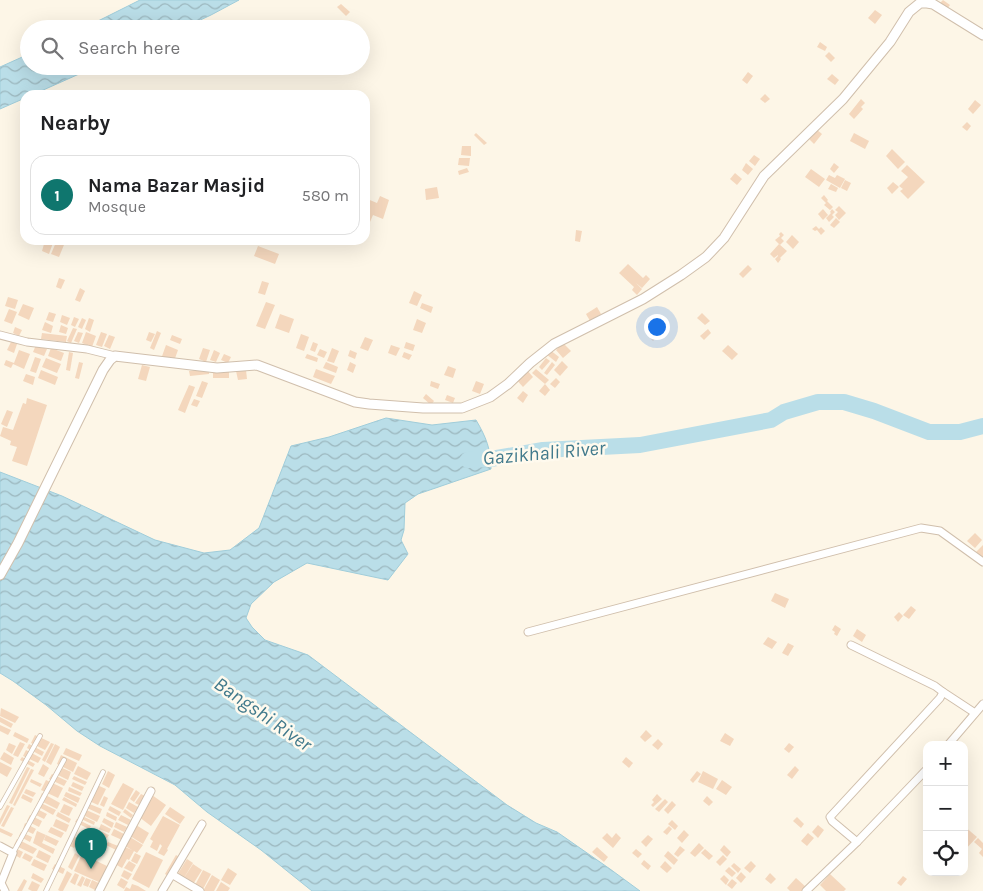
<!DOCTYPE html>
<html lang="en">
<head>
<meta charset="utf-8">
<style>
  body { margin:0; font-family:Karla,sans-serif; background:#f2f2f2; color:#202124 }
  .controls { position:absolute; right:15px; bottom:15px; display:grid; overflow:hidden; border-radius:10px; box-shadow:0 5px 20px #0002 }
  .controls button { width:45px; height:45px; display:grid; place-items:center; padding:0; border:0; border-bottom:1px solid #e0e0e0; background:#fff; color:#202124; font:25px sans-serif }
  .you { position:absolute; left:656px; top:326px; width:18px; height:18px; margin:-12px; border:4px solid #fff; border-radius:50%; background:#1a73e8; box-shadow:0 0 0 8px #1a73e833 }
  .badge { display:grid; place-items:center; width:32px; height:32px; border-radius:50%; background:#0f766e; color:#fff; font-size:16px; font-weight:700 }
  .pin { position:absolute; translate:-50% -41px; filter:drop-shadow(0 1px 2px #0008) }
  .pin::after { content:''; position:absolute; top:26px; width:18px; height:15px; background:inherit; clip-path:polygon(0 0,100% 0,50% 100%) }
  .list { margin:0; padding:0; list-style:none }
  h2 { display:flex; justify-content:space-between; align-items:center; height:65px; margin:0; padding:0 20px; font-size:21px }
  h2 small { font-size:16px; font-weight:400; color:#757577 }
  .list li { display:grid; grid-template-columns:32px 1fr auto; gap:15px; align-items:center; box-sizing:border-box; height:80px; margin:0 10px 10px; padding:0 10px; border:1px solid #e0e0e0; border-radius:15px }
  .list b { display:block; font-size:19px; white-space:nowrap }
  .list p { margin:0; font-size:16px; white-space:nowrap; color:#757577 }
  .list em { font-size:16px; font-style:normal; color:#757577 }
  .icon { flex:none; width:28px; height:28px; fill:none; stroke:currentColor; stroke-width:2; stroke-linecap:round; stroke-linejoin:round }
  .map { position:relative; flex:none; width:983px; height:891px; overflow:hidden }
  .search { position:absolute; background:#fff; box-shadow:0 5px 20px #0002; left:20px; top:20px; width:350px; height:55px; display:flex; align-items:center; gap:12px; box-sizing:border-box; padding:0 18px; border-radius:28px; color:#757577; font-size:19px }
  .panel { position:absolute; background:#fff; box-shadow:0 5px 20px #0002; left:20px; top:90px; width:350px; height:155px; border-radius:15px }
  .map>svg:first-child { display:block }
  .water { fill:url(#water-waves); stroke:#a0cdda }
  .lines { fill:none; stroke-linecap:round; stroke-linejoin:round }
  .river { stroke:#badee8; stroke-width:16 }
  .building { fill:#f4d7bd }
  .service-casing { stroke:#d0bfac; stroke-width:5.5 }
  .minor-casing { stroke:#d0bfac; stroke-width:9 }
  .tertiary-casing { stroke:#d0bfac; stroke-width:11 }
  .service { stroke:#fff; stroke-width:4 }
  .minor { stroke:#fff; stroke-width:7 }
  .tertiary { stroke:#fff; stroke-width:9 }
  .labels { text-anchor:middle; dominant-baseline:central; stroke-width:5; stroke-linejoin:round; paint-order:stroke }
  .water-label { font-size:20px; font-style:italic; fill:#427a8c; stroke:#fffaee }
</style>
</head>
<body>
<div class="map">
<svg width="983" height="891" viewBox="0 0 983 891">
  <defs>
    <pattern id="water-waves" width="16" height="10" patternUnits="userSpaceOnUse" patternTransform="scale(1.25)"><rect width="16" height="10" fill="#badee8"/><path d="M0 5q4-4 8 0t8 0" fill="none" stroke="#9cb7be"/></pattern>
  </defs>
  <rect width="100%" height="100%" fill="#fdf6e7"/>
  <g class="water">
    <polygon points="140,0 239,0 211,15 181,29 82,29"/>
    <polygon points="29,54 29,66 97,66 32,95 25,95 25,98 0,109 0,67"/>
    <path d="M386 418 432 425 476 420C486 437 491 449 491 469L418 494 405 503 404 530 401 540 408 554 388 580 307 563 274 582 251 604 246 618 252 627 265 640 308 655 507 805 536 823 557 832 610 869 640 891H312L261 850 207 812 175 785 100 746 77 731 46 705 13 681 0 673V472L62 496 155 540 204 553 230 550 259 528 291 446 329 437Z"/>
  </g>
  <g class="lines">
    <polyline class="river" points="468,460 491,459 543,450 640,445 771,420 784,412 818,402 844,402 874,411 929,432 960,432 983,426"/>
  </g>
  <g class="building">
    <polygon points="943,0 950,5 947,9 940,3"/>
    <polygon points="341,4 350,12 346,16 337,7"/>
    <polygon points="875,10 882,15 875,24 868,18"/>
    <polygon points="820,42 827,47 825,51 817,47"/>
    <polygon points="829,52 835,58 831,62 825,56"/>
    <polygon points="748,72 753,76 747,84 742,80"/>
    <polygon points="832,74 839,80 835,85 827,79"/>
    <polygon points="765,94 770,99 765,103 760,99"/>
    <polygon points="861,99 865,103 861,107 863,109 854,119 849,114"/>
    <polygon points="975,100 981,105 973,114 968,109"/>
    <polygon points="967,122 971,126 967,131 962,127"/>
    <polygon points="816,129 822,134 814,144 808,138"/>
    <polygon points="476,133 487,143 484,145 474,135"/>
    <polygon points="854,133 869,141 865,149 850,141"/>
    <polygon points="462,146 471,146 471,156 461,155"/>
    <polygon points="892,149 905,162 898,169 886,156"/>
    <polygon points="754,155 760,159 755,166 749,161"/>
    <polygon points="459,158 470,158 469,166 458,165"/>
    <polygon points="746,163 753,169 748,175 742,170"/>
    <polygon points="834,163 839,167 834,173 830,169"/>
    <polygon points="907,165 925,182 908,199 900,191 903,189 899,186 908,177 901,171"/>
    <polygon points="467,168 469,172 459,175 458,171"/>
    <polygon points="811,169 825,179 819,187 805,177"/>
    <polygon points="735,173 742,179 737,185 730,179"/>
    <polygon points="829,175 835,178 837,175 845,179 840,188 826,180"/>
    <polygon points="845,180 851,183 847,191 841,188"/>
    <polygon points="893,182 899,187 892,194 887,188"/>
    <polygon points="831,184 838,188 836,192 828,189"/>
    <polygon points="437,187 439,198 426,200 425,189"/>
    <polygon points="824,195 828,200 827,201 833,207 830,210 824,205 826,203 821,198"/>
    <polygon points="380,196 389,200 383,219 373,215 370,222 365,220 365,198 377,203"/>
    <polygon points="839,206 846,213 839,220 835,215 838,212 835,210"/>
    <polygon points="823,209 828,215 823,220 818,214"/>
    <polygon points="832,209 835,212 832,215 834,217 829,222 826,218 831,213 830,212"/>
    <polygon points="836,218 840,222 834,228 830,225"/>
    <polygon points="816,226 819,229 821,227 825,231 821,235 817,230 815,231 812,229"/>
    <polygon points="576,230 582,231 580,242 575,241"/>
    <polygon points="781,232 784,235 781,238 784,241 780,245 775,240 780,236 779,234"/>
    <polygon points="792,235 799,242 793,249 786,242"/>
    <polygon points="36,240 54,240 49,254 42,251 44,244"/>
    <polygon points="57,240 66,240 59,257 51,254"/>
    <polygon points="779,244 787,251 780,258 781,259 778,263 775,259 778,256 778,255 774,258 770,254"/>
    <polygon points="258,246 279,254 275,264 254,256"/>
    <polygon points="628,264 643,278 646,275 650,279 642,288 636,283 642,289 637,295 632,290 634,287 619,273"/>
    <polygon points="748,265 752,269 743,278 739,274"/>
    <polygon points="59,278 65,280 61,289 56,287"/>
    <polygon points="262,281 269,283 265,295 258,293"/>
    <polygon points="80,288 85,291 80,302 75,300"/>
    <polygon points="414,291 422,295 417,306 409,303"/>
    <polygon points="8,297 18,300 15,309 5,306"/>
    <polygon points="266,302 275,305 265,329 256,326"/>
    <polygon points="422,303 433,307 431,313 420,308"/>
    <polygon points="23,304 34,308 29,320 18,315"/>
    <polygon points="597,307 601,314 590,321 586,314"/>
    <polygon points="9,309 17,312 12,324 4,321"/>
    <polygon points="49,312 56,314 53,322 46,320"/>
    <polygon points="702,313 710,321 705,325 697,318"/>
    <polygon points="280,314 294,319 289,333 275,328"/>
    <polygon points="62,315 70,318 67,325 60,322"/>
    <polygon points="74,317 79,319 75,327 71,325"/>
    <polygon points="82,318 86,320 82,329 78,327"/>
    <polygon points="89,318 94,320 90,332 85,329"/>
    <polygon points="417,319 426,323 422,333 413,330"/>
    <polygon points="45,322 53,326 51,333 42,330"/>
    <polygon points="61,325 68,328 66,334 59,332"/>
    <polygon points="15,327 22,330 19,336 13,333"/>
    <polygon points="73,328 77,329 71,343 67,341"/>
    <polygon points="708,329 711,333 704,340 700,336"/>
    <polygon points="157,331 161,333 154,350 150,348"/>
    <polygon points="652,331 658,336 653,341 648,336"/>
    <polygon points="78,332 83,333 79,343 74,341"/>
    <polygon points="86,332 96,336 92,347 82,343"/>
    <polygon points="101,332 107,334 102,347 96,345"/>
    <polygon points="149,332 155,334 151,342 146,340"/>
    <polygon points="42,333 67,336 66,342 41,339"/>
    <polygon points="301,334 309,337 304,351 296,348"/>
    <polygon points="109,335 115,337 110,349 104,346"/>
    <polygon points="172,335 182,339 180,344 170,340"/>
    <polygon points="365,337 373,340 368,351 360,348"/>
    <polygon points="11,342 17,344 14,353 7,350"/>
    <polygon points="313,342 318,344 315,352 310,350"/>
    <polygon points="406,342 415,345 413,351 404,348"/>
    <polygon points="563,343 571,351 563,358 556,350"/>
    <polygon points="36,345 47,349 44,356 33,352"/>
    <polygon points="166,345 178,350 173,364 161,359"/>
    <polygon points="391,345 400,348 396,356 388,353"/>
    <polygon points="728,345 738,354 732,360 722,351"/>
    <polygon points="51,348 64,353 61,361 48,356"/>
    <polygon points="203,348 210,350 206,362 199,359"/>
    <polygon points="332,348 339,351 334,363 327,361"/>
    <polygon points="320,349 327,352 324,358 317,355"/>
    <polygon points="19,350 30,354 24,369 13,364 11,368 4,365 6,360 14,363"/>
    <polygon points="214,350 220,353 216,362 210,360"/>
    <polygon points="350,350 357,353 355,359 348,356"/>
    <polygon points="550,350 559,357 556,362 546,354"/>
    <polygon points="69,352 73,353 70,371 66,370"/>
    <polygon points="404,352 412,355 409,360 402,357"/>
    <polygon points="224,354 231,357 228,363 221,360"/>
    <polygon points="307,354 318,358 317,362 305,358"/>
    <polygon points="35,357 41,359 36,373 30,371"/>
    <polygon points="46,358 61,364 57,373 42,367"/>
    <polygon points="546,358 550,361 542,370 539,367"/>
    <polygon points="562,361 568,367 560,376 554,370"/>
    <polygon points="79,362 83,363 79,379 75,378"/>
    <polygon points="326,362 338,367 336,373 323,368"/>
    <polygon points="350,362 356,365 353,373 347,370"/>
    <polygon points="552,362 555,365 547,375 544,373"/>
    <polygon points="142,365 150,367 146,381 138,379"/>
    <polygon points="448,366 456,369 453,378 444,375"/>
    <polygon points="209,369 209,374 190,376 189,371"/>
    <polygon points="316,369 335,376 331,384 313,377"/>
    <polygon points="526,369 533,377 523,387 515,378"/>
    <polygon points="536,369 549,380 545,384 532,373"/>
    <polygon points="41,370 58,377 55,385 38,378"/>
    <polygon points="246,370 247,379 238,380 236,371"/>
    <rect x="213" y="371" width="16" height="7"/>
    <polygon points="26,374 35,377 33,385 23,381"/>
    <polygon points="556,378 560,382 555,388 550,384"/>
    <polygon points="202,381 208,383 202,398 196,396"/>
    <polygon points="431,381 440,384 438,389 430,386"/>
    <polygon points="476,381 484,384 480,394 472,391"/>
    <polygon points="545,384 550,390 545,396 539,391"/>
    <polygon points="189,385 195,387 185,413 178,410"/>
    <polygon points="523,391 528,395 523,403 517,398"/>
    <polygon points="426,394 434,401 431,405 423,398"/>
    <polygon points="447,395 455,398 453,403 445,400"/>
    <polygon points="27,398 47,405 27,466 12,461 17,447 10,445 11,441 0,436 3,427 13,430 23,403 26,404"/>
    <polygon points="194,399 200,401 197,407 191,405"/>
    <polygon points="7,410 13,412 7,427 1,424"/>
    <polygon points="975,533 982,540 975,548 967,541"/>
    <polygon points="983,545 983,558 976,552"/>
    <polygon points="775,593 789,599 785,608 771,601"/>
    <polygon points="911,606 916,610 909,619 903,615"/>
    <polygon points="899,612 903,616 898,622 894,617"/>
    <polygon points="835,625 841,629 837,636 834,634 835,632 832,630"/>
    <polygon points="857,629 866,635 862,642 853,636"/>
    <polygon points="768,637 777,642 772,649 763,644"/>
    <polygon points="788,643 794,646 788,656 782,653"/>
    <polygon points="1,708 19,717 15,723 0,716"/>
    <polygon points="0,717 13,724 11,728 0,722"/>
    <polygon points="0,725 11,730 8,735 0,731"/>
    <polygon points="646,730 652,736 645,742 640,737"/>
    <polygon points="15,732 29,739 27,743 13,736"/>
    <polygon points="725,733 734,739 730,746 720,741"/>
    <polygon points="35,735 50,742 45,750 31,743"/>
    <polygon points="658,739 663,744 658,750 652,745"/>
    <polygon points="20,742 25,744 18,757 13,755"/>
    <polygon points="9,743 16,746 12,754 6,750"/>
    <polygon points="51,743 54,744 45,762 42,760"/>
    <polygon points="789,743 794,747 789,753 784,749"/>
    <polygon points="29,744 44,752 42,756 27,748"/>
    <polygon points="55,744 60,747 51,765 46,762"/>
    <polygon points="66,748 82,755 79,761 63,754"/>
    <polygon points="26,750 41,758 38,763 23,756"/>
    <polygon points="4,752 14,758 11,765 0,759"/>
    <polygon points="61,755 77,763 73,772 57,764"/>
    <polygon points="22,757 35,764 33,767 20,760"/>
    <polygon points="626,757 633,763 629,768 622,762"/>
    <polygon points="0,762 12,768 7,777 0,773"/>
    <polygon points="43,764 49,768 44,777 38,774"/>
    <polygon points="58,766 71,772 68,780 54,773"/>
    <polygon points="78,766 91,773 87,780 74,774"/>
    <polygon points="795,766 799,770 792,779 787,775"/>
    <polygon points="27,767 30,768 12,804 9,803"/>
    <polygon points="31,769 34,770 15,806 13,805"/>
    <polygon points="108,771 115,775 109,788 102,784"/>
    <polygon points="697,771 701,774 693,783 690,780"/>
    <polygon points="703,771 718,779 713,789 698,782"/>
    <polygon points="52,774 67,781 64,786 49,779"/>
    <polygon points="74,776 87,782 85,785 72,779"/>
    <polygon points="31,779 42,784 40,787 30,782"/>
    <polygon points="46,780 63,788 58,798 41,790"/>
    <polygon points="722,780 732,787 726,795 716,789"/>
    <polygon points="73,782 84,787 82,791 71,786"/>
    <polygon points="123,783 134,789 123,810 111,804"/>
    <polygon points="95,784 106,789 98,805 87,800"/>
    <polygon points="69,787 82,793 80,796 68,791"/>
    <polygon points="26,789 36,793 33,797 24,793"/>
    <polygon points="136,790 140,793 134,802 130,799"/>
    <polygon points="66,792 80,798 78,803 64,796"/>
    <polygon points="42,793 60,803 57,809 39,800"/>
    <polygon points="23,794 33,799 31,803 21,798"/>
    <polygon points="141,794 145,796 139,805 135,803"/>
    <polygon points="657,794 662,799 653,807 651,805 654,802 652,800"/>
    <polygon points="152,795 166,805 151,826 139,817"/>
    <polygon points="104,796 108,798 104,807 100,805"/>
    <polygon points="707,796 713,802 709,806 703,801"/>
    <polygon points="64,797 77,804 76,807 62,800"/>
    <polygon points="665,799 668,802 659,812 655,809"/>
    <polygon points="672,801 676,805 668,814 664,810"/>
    <polygon points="39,802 56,810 53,815 37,806"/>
    <polygon points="129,802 138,807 134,813 126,808"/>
    <polygon points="87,803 102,809 100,814 85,807"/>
    <polygon points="64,804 73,808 69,816 60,812"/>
    <polygon points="7,805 10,806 0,825 0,819"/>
    <polygon points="110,806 121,812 119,816 108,810"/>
    <polygon points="11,807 14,808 4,827 1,826"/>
    <polygon points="170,807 185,817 180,824 165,814"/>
    <polygon points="35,808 47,814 44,819 32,813"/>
    <polygon points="84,809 100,816 97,822 81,814"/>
    <polygon points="125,809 133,815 131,818 123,812"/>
    <polygon points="58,812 71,819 69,823 56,816"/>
    <polygon points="107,812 117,817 116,821 106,816"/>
    <polygon points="30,815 42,821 39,827 27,821"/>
    <polygon points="80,815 95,822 94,825 79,818"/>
    <polygon points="121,815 131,820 128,825 118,820"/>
    <polygon points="163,816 180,825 167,849 168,850 164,856 158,853 162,846 160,844 157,851 150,847 153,841 150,839"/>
    <polygon points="797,817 804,824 801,828 793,821"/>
    <polygon points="104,818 114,823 112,828 102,822"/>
    <polygon points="56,819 69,825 66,832 53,826"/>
    <polygon points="77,819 91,826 89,829 75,822"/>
    <polygon points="672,820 678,826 675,830 668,824"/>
    <polygon points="116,822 127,827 124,832 114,827"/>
    <polygon points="25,823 36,829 33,834 23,829"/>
    <polygon points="101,824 111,829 109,833 99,829"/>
    <polygon points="136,825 149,833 143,844 130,836"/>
    <polygon points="818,825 824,830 818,838 812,832"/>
    <polygon points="669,826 672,829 667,835 663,832"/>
    <polygon points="964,826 977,837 964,851"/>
    <polygon points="51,827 64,833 61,838 48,832"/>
    <polygon points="0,828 13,834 11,837 0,832"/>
    <polygon points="114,829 124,834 122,840 111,835"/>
    <polygon points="98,830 109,835 107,838 97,834"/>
    <polygon points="684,830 689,835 682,843 677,838"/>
    <polygon points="37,831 46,835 42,843 55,849 53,854 33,843"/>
    <polygon points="21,832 32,837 30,842 19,836"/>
    <polygon points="607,833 612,838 616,833 621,838 613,848 602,838"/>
    <polygon points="808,833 814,838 807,846 801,841"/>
    <polygon points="46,835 59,841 56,846 44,840"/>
    <polygon points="95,835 106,840 104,845 93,839"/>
    <polygon points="648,835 653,839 646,847 641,842"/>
    <polygon points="72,836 79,839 74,848 68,845"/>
    <polygon points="130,837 143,845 137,853 134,851 129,860 127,859 122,868 115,864 125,847 132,850 125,846"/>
    <polygon points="978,838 983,843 983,857 979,853 982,849 974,842"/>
    <polygon points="17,839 37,849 33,854 14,845"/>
    <polygon points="82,839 86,841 81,852 77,850"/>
    <polygon points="93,841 103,845 101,849 92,845"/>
    <polygon points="108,842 118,846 116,850 106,845"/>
    <polygon points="699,843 704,848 695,857 690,853"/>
    <polygon points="724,845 731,852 727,857 720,850"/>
    <polygon points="90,846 100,851 97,857 87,853"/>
    <polygon points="680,846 685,850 678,857 674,854"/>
    <polygon points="13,847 23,852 20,858 10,852"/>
    <polygon points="597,847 608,857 604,862 592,852"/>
    <polygon points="636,849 642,854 638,858 632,853"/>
    <polygon points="705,849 713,856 709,860 701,853"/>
    <polygon points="39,850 51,856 48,863 36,857"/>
    <polygon points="668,851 678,860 674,865 664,856"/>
    <polygon points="146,852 163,860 149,888 132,879 139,866 141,867 139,866"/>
    <polygon points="25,853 33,857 30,862 22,858"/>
    <polygon points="75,853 79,856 72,870 68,867"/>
    <polygon points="135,853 141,856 137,864 131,861"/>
    <polygon points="82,854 109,867 101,883 74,871"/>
    <polygon points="176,855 184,860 173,879 165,874"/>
    <polygon points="723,855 727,859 720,866 716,862"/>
    <polygon points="34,859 47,865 44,871 31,865"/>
    <polygon points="187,859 193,863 182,881 193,864 202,870 190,889 174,880"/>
    <polygon points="644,860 651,866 648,870 641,864"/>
    <polygon points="129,861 136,865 132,872 124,868"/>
    <polygon points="665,861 672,868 667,873 660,867"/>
    <polygon points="751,861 756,866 750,873 744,868"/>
    <polygon points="734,863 741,869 738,873 731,866"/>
    <polygon points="55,864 65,869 63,874 52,869"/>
    <polygon points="729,867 736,873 732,877 725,871"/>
    <polygon points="228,868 237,874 230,885 221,880"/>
    <polygon points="124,870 132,874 128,880 121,876"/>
    <polygon points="203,870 211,874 202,891 193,889"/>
    <polygon points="67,871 72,874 63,891 60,891 58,890"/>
    <polygon points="741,872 746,877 741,883 736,878"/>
    <polygon points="33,873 44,879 41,883 31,878"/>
    <polygon points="75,873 79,875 75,885 70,882"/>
    <polygon points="770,873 776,879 771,884 765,879"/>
    <polygon points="830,874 846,889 844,891 826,891 820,885"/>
    <polygon points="212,875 220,880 214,891 203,891"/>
    <polygon points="724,875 729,880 726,885 720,879"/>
    <polygon points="82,876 85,878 81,887 77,885"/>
    <polygon points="903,876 907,879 901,886 897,883"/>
    <polygon points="86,878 91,880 88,887 83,885"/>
    <polygon points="121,878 128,882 124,889 117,885"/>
    <polygon points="796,878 806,887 802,891 790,891 787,888"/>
    <polygon points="24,879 27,881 22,891 17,891"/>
    <polygon points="732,879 737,883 732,889 727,885"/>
    <polygon points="92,880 101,884 97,891 89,887"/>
    <polygon points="32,881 40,885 37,891 32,891 28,889"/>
    <polygon points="221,882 230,888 228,891 216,891"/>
    <polygon points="132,884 138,886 146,891 124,891 126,887 130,889"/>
  </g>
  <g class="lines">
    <defs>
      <g id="service">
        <polyline points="0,807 40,736"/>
        <polyline points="13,853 64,760"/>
        <polyline points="46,891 103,772"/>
      </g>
      <g id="minor">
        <polyline points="0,335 27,342 87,349 115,356"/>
        <polyline points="528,632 921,528 940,531 983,562"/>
        <polyline points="851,645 935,686 943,692 940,698 830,817 832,821 857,842"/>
        <polyline points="943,692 975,713"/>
        <polyline points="948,745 983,704"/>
        <polyline points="0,846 13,853 1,883 5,891"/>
        <polyline points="173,875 200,891"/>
        <polyline points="99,891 123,844 151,791"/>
        <polyline points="162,891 202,824"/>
        <polyline points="806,891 857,842 927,769"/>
      </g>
      <polyline id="tertiary" points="0,575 18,543 103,370 110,360 115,356 217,368 257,365 355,402 369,404 423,408 462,408 490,397 508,384 530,363 554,344 643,299 681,275 706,257 724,238 764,176 843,99 890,42 909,12 920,3 927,3 933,4 983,35"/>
    </defs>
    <use href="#service" class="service-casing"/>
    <use href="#minor" class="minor-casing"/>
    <use href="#tertiary" class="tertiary-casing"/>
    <use href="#service" class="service"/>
    <use href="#minor" class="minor"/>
    <use href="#tertiary" class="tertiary"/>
  </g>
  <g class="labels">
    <g class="water-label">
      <text transform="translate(544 453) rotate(-5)">Gazikhali River</text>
      <text transform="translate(263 714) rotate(35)">Bangshi River</text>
    </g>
  </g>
</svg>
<div class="controls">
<button>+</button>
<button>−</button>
<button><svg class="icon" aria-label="locate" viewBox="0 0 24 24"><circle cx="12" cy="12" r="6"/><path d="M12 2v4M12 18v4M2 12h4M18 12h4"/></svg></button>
</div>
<div class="you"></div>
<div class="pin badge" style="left:91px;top:869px">1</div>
<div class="search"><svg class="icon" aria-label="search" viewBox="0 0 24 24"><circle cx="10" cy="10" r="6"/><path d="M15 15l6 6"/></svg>Search here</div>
<section class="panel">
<h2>Nearby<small></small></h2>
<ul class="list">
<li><span class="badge">1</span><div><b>Nama Bazar Masjid</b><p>Mosque</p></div><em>580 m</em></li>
</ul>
</section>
</div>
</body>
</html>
